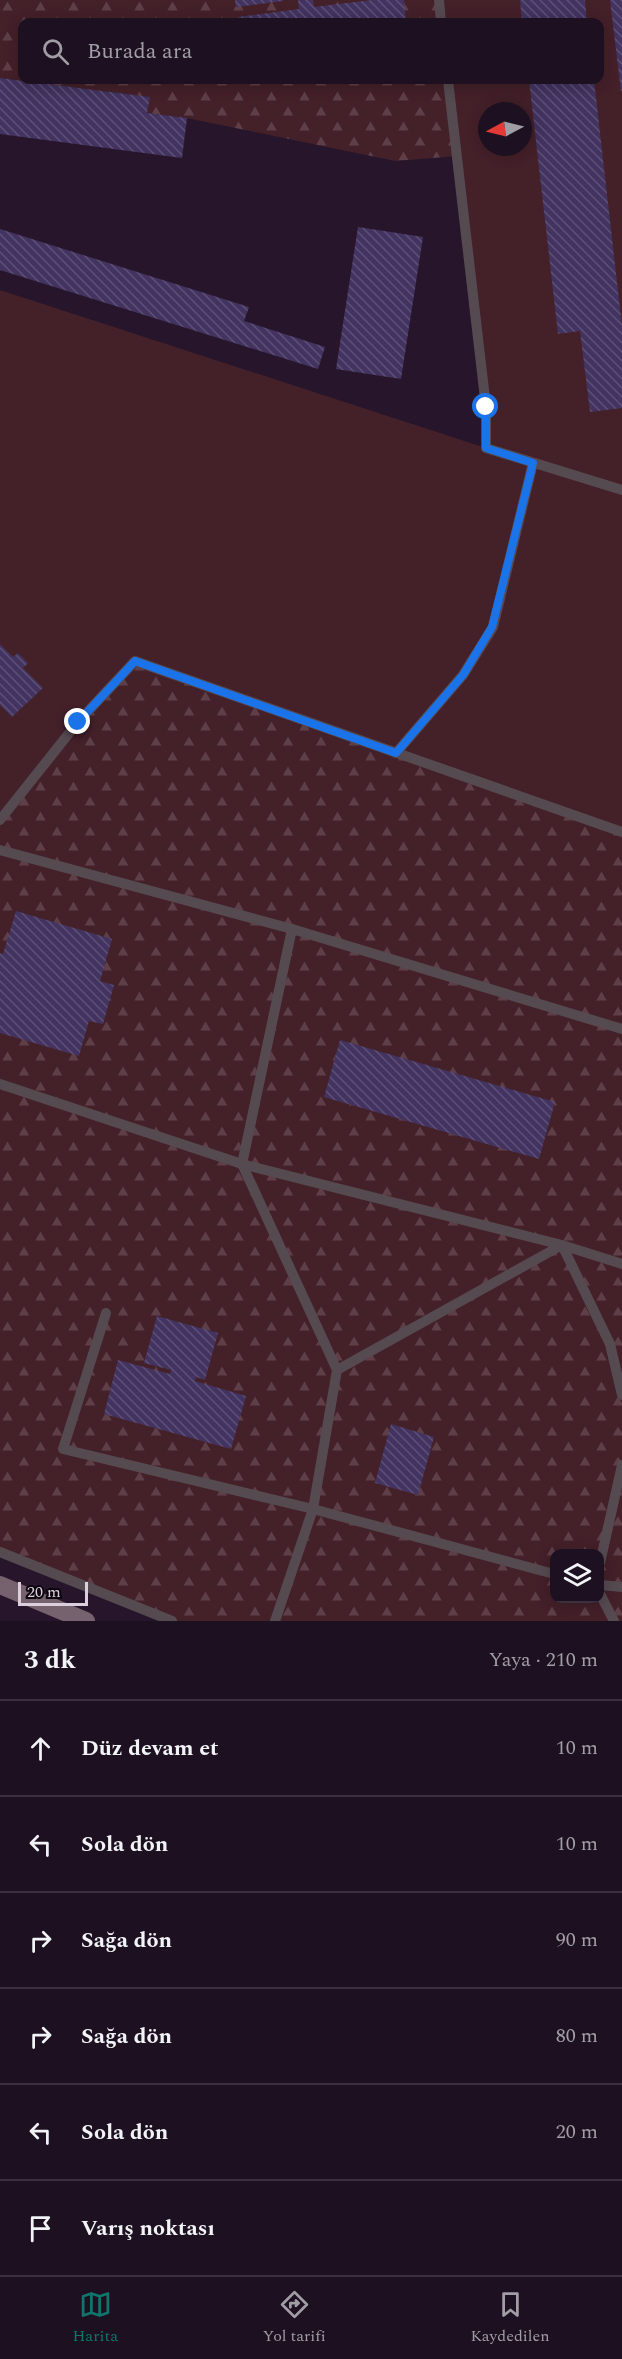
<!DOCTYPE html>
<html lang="tr">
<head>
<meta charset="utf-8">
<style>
  body { margin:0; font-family:Spectral,serif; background:#251929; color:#f1f3f6 }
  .controls { position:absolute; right:18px; bottom:18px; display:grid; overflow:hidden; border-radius:12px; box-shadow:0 3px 15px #0003 }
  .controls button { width:54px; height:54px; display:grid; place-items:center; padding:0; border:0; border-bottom:2px solid #3b303e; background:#1d1020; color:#f1f3f6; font:30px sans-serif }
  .compass { position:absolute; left:478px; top:102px; width:54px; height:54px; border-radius:50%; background:#1d1020; box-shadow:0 3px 15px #0003; rotate:263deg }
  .scale { position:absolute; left:18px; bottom:15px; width:70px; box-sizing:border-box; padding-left:6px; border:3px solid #dbcfdd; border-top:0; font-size:16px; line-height:21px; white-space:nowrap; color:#dbcfdd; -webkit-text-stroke:4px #0c050d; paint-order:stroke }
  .stop { position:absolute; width:18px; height:18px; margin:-14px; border:4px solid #1a73e8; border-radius:50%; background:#fff }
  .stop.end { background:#1a73e8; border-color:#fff; box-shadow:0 2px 6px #0008 }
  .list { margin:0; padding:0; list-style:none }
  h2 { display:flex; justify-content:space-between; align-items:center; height:78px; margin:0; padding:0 24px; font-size:26px }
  h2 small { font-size:20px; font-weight:400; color:#a09da5 }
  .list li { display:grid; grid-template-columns:39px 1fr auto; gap:18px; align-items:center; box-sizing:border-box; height:96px; padding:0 24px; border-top:2px solid #3b303e }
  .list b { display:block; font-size:22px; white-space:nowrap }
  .list em { font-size:20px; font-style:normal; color:#a09da5 }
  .icon { flex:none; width:33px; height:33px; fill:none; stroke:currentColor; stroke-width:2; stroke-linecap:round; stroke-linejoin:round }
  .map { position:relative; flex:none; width:622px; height:1621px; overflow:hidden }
  .search { position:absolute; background:#1d1020; box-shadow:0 3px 15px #0003; left:18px; right:18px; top:18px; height:66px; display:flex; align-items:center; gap:15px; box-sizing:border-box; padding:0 21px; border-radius:12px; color:#a09da5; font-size:22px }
  .sheet { height:654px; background:#1d1020 }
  nav { display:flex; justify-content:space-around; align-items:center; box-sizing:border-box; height:84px; border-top:2px solid #3b303e; background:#1d1020; font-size:16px; color:#a09da5 }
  nav a { display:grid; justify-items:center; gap:3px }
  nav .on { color:#0f766e }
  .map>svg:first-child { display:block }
  .green { fill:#442029; fill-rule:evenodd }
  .forest { fill:url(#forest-firs); fill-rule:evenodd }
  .building { fill:url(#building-back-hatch) }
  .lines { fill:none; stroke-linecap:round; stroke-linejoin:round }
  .lane { stroke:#564a51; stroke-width:10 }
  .secondary { stroke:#76626e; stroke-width:18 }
  .route { stroke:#1a73e8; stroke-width:8 }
</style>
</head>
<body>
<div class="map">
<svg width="622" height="1621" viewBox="0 0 622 1621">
  <defs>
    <pattern id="forest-firs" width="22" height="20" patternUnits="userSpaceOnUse" patternTransform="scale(1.5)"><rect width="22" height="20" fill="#442029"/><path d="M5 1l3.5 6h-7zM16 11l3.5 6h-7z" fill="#5e3f48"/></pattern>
    <pattern id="building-back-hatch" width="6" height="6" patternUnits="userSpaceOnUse" patternTransform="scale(1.5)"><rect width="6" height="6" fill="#423360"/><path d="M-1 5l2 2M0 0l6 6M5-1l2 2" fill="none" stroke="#5d5076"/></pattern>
  </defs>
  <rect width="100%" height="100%" fill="#27162b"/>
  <path class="green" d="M439 0H622V832L0 820V290L486 448 448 80H600V22H441ZM487 111H523V147H487Z"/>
  <g class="forest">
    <polygon points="0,0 439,0 441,22 22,22 22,80 448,80 457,156 395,161 187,118 147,113 149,97 0,78"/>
    <path d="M135 661 622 832V1621H172L0 1552V820ZM554 1554H600V1598H554Z"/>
  </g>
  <g class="building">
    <polygon points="235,0 283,0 283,1 236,7"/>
    <polygon points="298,0 313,0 314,7 372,0 404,0 406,22 238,22 238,17 299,9"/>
    <polygon points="520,0 585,0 587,22 522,22"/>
    <polygon points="610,0 622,0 622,91 621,91"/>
    <polygon points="0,78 150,97 147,113 187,118 182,158 0,134"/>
    <polygon points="529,80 594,80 622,326 622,408 590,412 580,331 558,334"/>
    <polygon points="358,227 423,237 401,379 336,369"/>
    <polygon points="0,229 249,307 244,321 325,347 318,369 0,270"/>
    <polygon points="0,644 13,657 18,653 28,663 23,668 43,688 12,717 0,705"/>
    <polygon points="16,911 112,939 100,981 114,985 103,1024 89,1021 79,1056 0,1033 0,953 3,954"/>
    <polygon points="340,1040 555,1102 539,1159 324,1097"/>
    <polygon points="157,1316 218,1333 205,1380 196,1377 195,1381 246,1396 231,1449 104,1414 118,1360 170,1374 171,1370 144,1363"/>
    <polygon points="391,1424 434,1437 418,1495 375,1483"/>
  </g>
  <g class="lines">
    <g class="lane">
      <polyline points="439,0 441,22"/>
      <polyline points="448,80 486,407 486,448 622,490"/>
      <polyline points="396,753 463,675 493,627 533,463"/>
      <polyline points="0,820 78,722 135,661 622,832"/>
      <polyline points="0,850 292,929 622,1029"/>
      <polyline points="0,1084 242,1164 562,1245 622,1264"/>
      <polyline points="106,1313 63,1449 313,1509 554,1574"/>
      <polyline points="337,1370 562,1245 610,1344 622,1395"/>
      <polyline points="0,1552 172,1621"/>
      <polyline points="600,1563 622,1465"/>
      <polyline points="600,1585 622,1587"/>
      <polyline points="600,1594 614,1621"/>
      <polyline points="275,1621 313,1509 337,1370 242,1164 292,929"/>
    </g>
    <polyline class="secondary" points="0,1585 86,1621"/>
  </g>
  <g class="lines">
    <polyline class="route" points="78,722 135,661 396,753 463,675 492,627 533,463 486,448 486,407"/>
  </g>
</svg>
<div class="controls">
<button><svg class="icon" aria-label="layers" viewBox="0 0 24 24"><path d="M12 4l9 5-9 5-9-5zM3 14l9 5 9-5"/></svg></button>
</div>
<svg class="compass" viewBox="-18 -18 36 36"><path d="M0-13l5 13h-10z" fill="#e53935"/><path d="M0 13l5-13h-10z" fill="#a09da5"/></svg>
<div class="scale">20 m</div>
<div class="stop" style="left:486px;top:407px"></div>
<div class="stop end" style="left:78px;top:722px"></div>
<div class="search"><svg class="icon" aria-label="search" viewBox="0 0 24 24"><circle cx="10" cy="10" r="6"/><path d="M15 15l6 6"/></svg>Burada ara</div>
</div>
<section class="sheet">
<h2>3 dk<small>Yaya · 210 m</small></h2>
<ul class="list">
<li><svg class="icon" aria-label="ahead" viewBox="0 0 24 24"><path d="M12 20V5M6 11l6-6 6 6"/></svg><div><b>Düz devam et</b></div><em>10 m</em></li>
<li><svg class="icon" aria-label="left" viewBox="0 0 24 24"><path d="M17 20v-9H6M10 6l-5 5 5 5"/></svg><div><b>Sola dön</b></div><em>10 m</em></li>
<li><svg class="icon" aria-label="right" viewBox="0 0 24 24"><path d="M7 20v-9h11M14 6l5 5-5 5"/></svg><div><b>Sağa dön</b></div><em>90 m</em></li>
<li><svg class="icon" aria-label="right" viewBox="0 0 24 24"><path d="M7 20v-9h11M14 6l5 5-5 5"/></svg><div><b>Sağa dön</b></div><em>80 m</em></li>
<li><svg class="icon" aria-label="left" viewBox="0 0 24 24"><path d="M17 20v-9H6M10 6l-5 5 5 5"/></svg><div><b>Sola dön</b></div><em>20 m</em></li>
<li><svg class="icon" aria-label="arrive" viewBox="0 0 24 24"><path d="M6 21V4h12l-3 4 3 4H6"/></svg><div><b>Varış noktası</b></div></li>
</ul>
</section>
<nav>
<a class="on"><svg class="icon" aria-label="map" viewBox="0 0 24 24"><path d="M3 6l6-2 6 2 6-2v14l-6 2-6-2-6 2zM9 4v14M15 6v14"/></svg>Harita</a>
<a><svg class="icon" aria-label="directions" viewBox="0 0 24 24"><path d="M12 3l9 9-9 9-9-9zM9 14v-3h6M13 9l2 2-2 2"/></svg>Yol tarifi</a>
<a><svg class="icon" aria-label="saved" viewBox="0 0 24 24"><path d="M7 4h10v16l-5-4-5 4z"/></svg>Kaydedilen</a>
</nav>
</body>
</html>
